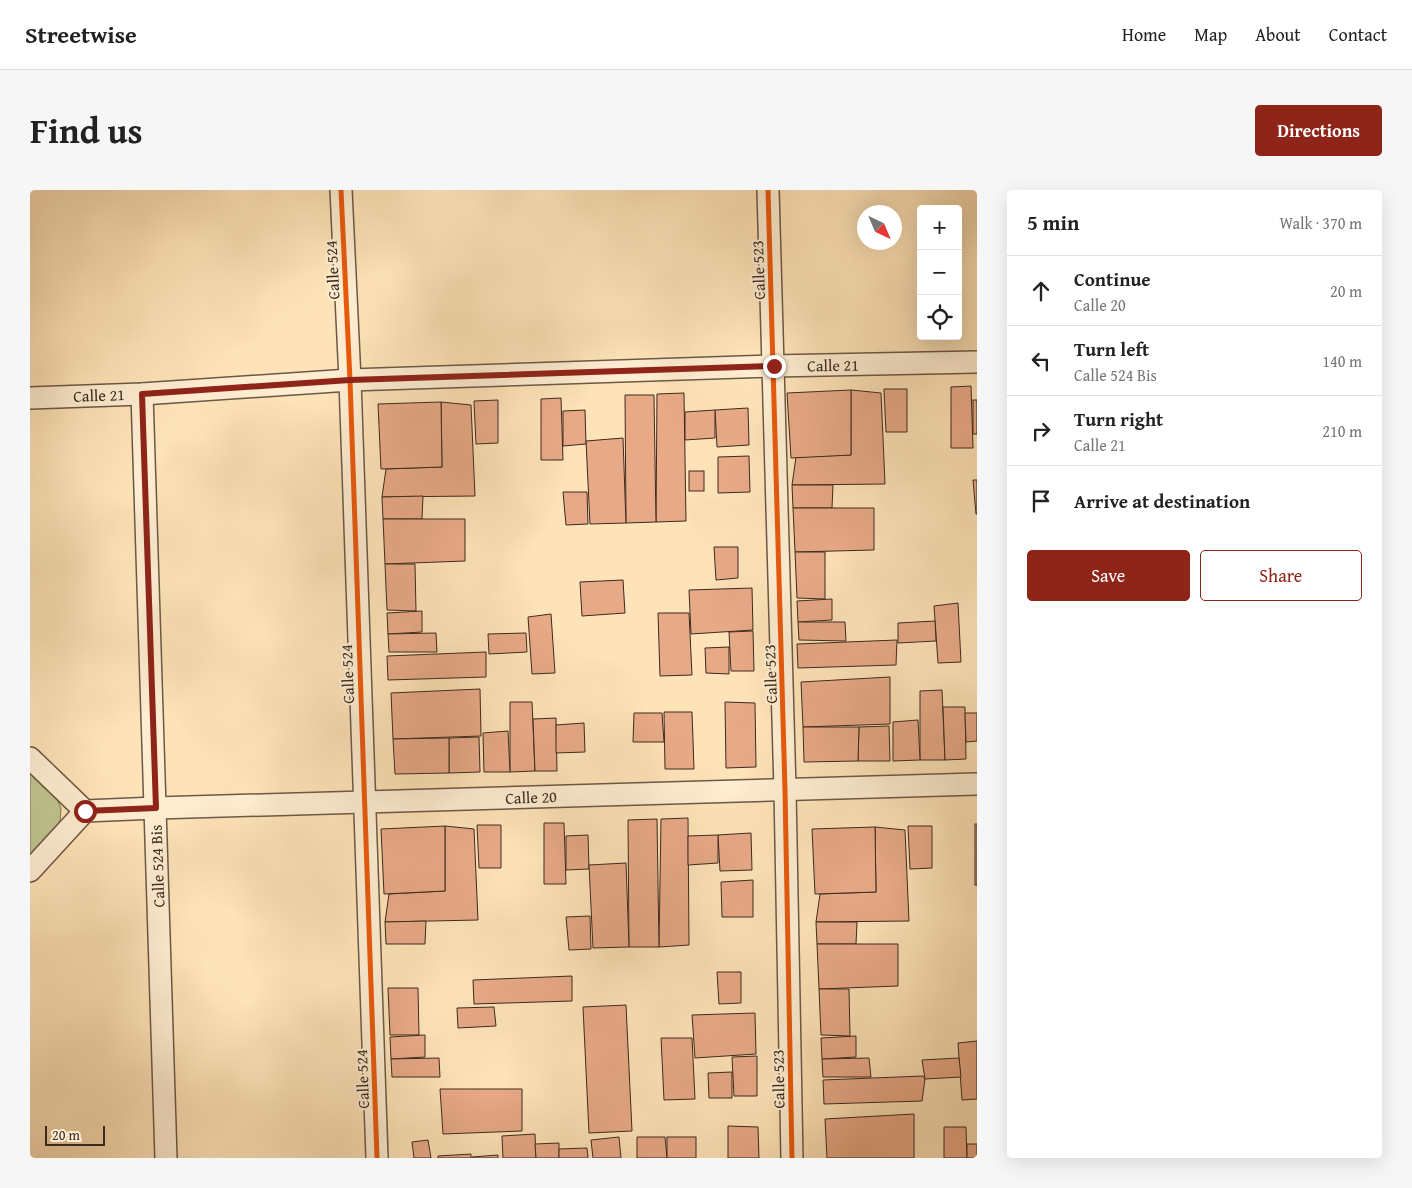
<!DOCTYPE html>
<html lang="en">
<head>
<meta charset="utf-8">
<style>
  body { margin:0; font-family:"Gentium Book Plus",serif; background:#f6f6f6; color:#222 }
  .controls { position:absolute; right:15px; top:15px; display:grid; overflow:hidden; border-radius:5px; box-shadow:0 5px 20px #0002 }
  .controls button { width:45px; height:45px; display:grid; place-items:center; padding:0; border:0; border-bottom:1px solid #e0e0e0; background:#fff; color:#222; font:25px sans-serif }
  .compass { position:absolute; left:827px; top:15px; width:45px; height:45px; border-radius:50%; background:#fff; box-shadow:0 5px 20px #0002; rotate:136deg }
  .scale { position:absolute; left:15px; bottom:12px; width:60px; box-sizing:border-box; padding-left:5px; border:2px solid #3c2a1f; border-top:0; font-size:14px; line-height:18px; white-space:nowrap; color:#3c2a1f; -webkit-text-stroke:4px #feedd1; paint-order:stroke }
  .stop { position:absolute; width:15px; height:15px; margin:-11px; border:4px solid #8f2418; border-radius:50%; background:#fff }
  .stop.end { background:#8f2418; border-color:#fff; box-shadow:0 1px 5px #0008 }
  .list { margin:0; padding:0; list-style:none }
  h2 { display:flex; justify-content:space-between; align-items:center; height:65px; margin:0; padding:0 20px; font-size:21px }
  h2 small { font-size:16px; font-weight:400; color:#767676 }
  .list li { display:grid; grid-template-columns:32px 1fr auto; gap:15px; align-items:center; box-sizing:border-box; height:70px; padding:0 20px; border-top:1px solid #e0e0e0 }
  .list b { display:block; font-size:19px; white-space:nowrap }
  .list p { margin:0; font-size:16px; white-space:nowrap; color:#767676 }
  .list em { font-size:16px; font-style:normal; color:#767676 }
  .actions { display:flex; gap:10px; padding:15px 20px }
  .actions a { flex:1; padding:11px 0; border:1px solid #8f2418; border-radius:5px; text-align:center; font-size:18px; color:#8f2418 }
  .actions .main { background:#8f2418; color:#fff }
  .icon { flex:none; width:28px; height:28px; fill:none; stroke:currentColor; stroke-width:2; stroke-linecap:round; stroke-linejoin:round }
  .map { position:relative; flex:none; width:947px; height:968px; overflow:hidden; border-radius:5px }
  header { display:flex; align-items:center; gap:30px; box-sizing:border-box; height:70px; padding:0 25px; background:#fff; border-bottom:1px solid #e0e0e0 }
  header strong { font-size:24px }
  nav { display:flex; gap:28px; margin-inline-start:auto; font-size:18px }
  .intro { display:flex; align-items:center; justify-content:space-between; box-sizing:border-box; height:120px; padding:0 30px }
  h1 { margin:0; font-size:35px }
  .button { padding:12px 22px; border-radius:5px; background:#8f2418; color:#fff; font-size:18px; font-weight:700 }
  main { display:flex; gap:30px; padding:0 30px }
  aside { flex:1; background:#fff; border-radius:5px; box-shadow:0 5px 20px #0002 }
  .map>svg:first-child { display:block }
  .green { fill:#bfc48f; stroke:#7e7757 }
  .building { fill:#e8a987; stroke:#3c2a1f }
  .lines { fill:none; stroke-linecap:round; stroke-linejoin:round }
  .street-casing { stroke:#6c5845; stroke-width:24 }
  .street { stroke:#feedd1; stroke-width:21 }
  .cycleway-casing { stroke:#feedd1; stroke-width:8 }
  .cycleway { stroke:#e8590c; stroke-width:5 }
  .route { stroke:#8f2418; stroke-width:6 }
  .labels { text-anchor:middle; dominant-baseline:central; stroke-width:4; stroke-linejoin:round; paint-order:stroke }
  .street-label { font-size:16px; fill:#3c2a1f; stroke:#feedd1 }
</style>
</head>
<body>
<header>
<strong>Streetwise</strong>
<nav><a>Home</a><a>Map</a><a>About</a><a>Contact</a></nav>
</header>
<div class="intro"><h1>Find us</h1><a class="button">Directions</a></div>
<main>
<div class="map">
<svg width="947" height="968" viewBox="0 0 947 968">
  <rect width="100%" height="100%" fill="#fee3b8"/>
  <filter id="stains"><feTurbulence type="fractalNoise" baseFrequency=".004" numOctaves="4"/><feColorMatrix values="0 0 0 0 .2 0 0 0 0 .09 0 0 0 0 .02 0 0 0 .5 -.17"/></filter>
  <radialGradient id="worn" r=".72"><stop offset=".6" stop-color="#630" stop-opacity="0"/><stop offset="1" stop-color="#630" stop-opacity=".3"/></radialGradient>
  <polygon class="green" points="0,582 25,605 31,618 30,633 0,670"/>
  <g class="building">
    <polygon points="941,196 943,258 921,258 921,197"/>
    <polygon points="854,199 877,199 877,242 856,242"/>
    <polygon points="821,200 851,203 855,294 762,295 766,267 821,265"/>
    <polygon points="821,200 821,265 761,268 757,203"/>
    <polygon points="654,203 656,331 626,332 627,204"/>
    <polygon points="595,205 624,205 626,332 596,333"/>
    <polygon points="531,208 533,270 511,270 511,209"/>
    <polygon points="468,210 468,253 446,254 444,211"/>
    <rect x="943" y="210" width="4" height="34"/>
    <polygon points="411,212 441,215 445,306 352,307 356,279 412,277"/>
    <polygon points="411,212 412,277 351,279 348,214"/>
    <polygon points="718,218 719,255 687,257 685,220"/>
    <polygon points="555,220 556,254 533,256 533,221"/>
    <polygon points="685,220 685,248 655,250 655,222"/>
    <polygon points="593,248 596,333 560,334 556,251"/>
    <polygon points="719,266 720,302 688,303 688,267"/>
    <rect x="659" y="281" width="15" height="20"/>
    <polygon points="943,290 947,290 947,324 946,324"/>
    <polygon points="762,295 803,295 802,318 763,318"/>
    <polygon points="533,302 557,302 558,334 536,335"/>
    <polygon points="393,306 392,329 353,329 352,307"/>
    <polygon points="763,318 844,318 844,360 765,362"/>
    <polygon points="353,329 435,329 435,371 355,374"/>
    <polygon points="684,357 708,357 708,388 686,390"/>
    <polygon points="765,362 795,362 795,409 767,408"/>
    <polygon points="355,374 385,374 386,421 357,420"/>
    <polygon points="593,390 595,423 552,426 550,392"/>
    <polygon points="722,398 723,440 661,444 659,400"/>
    <polygon points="802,409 802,430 768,432 767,411"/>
    <polygon points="928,413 931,472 908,473 904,416"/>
    <polygon points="392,421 392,442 358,444 357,423"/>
    <polygon points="628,423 659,423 662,485 630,486"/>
    <polygon points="521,424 525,483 502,484 498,427"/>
    <polygon points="905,431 906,451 868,453 868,433"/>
    <polygon points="768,432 815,432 816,451 769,450"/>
    <polygon points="723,441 724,481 701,481 699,442"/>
    <polygon points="406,443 407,462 359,462 358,444"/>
    <polygon points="496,443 497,462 459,464 458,444"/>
    <polygon points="867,450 866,475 768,478 767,454"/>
    <polygon points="699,457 699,484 676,483 675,458"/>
    <polygon points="456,462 456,487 358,490 357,466"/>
    <polygon points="860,487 860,534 773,537 771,492"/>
    <polygon points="450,499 451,546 363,549 361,503"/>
    <polygon points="912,500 915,570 890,570 890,501"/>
    <polygon points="480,512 502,512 505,581 480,582"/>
    <polygon points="695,512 725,513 726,577 696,578"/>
    <polygon points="913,517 935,517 936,569 915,570"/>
    <polygon points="634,522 662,522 664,579 635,579"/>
    <polygon points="604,523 632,523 634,552 603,552"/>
    <polygon points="935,523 947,523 947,551 936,552"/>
    <polygon points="526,528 527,581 505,581 503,529"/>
    <polygon points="888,530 890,570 863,571 863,532"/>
    <polygon points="554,533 555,562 526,563 526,535"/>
    <polygon points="859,536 860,571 828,571 829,537"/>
    <polygon points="773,537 829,537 828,571 774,572"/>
    <polygon points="478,541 480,582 454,582 453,543"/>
    <polygon points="449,547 450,582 419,583 419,548"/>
    <polygon points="419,548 419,583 365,584 363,549"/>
    <polygon points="658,628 659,755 629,757 631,629"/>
    <polygon points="627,629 629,757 599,757 598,630"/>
    <polygon points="514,633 534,633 536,694 514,694"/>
    <rect x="945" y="634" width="2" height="61"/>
    <polygon points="447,635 471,635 471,678 449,678"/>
    <polygon points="415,636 444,639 448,730 355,732 359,704 415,701"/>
    <polygon points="415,636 415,701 354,704 351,639"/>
    <polygon points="878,636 902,636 902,678 880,679"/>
    <polygon points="845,637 875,640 879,731 786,732 790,704 846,702"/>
    <polygon points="845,637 846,702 785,704 782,639"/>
    <polygon points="721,643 722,680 690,681 688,645"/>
    <polygon points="558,645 559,679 536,680 536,646"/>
    <polygon points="688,645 688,673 658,675 658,646"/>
    <polygon points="596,673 599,757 563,758 559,675"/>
    <polygon points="723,690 723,727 692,727 691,692"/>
    <polygon points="560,726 561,759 539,760 536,727"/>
    <polygon points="396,731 395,754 356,754 355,732"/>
    <polygon points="786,732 827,732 826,754 787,754"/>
    <polygon points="787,754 868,754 868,796 789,799"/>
    <polygon points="687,782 711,782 711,813 689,814"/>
    <polygon points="542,786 542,811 444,814 443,790"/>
    <polygon points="358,798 388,798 389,845 360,845"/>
    <polygon points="789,799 819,799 820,846 791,845"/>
    <polygon points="596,815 602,941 559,943 553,817"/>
    <polygon points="464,817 466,836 428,838 427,818"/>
    <polygon points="725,823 726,864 665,868 662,825"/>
    <polygon points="395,845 395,867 361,869 360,847"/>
    <polygon points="826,846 826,867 792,869 791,848"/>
    <polygon points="631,848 662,848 665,909 634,910"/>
    <polygon points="947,851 947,909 932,910 928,853"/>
    <polygon points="727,866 727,906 704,906 702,867"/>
    <polygon points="409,868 410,887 362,887 361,869"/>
    <polygon points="839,868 841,887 793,887 792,869"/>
    <polygon points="929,868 931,887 895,889 892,870"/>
    <polygon points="702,882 702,908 679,908 678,883"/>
    <polygon points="893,886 895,889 892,911 794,914 793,890"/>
    <polygon points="410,899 492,899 492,941 413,944"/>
    <polygon points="884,924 884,968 797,968 795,929"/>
    <polygon points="698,936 728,937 729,968 698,968"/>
    <polygon points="914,937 936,937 937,968 914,968"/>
    <polygon points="505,944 506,968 473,968 472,946"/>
    <polygon points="589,947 591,968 563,968 561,950"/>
    <polygon points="607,947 635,947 637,968 607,968"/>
    <rect x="637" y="947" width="29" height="21"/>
    <polygon points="398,950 401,968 384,968 382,952"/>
    <polygon points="529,953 529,968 506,968 505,954"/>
    <rect x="937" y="954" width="10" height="14"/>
    <polygon points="557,958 558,968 529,968 529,959"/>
    <polygon points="441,964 441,968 408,968 408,966"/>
    <polygon points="468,965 468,968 442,968 442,967"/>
  </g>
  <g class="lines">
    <defs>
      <g id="street">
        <polyline points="311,0 320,190 347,968"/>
        <polyline points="738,0 755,600 762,968"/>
        <polyline points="112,204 136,968"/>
        <polyline points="0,208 112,204 320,190 743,176 947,172"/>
        <polyline points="0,568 55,621"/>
        <polyline points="55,621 126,618 947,594"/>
        <polyline points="0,681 55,621"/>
      </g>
    </defs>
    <use href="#street" class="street-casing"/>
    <use href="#street" class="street"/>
    <defs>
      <g id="cycleway">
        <polyline points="311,0 320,190 347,968"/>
        <polyline points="738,0 755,600 762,968"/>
      </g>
    </defs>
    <use href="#cycleway" class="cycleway-casing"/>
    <use href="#cycleway" class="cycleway"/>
  </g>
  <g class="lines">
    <polyline class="route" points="55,621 126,618 112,204 320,190 744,176"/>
  </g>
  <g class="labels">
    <g class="street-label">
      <text transform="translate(302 80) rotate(-93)">Calle 524</text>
      <text transform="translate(728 80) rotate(-92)">Calle 523</text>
      <text transform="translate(803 175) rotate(-1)">Calle 21</text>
      <text transform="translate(69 205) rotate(-2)">Calle 21</text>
      <text transform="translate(317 484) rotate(-92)">Calle 524</text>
      <text transform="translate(740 484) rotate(-92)">Calle 523</text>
      <text transform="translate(501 607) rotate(-2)">Calle 20</text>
      <text transform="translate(127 676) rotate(-92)">Calle 524 Bis</text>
      <text transform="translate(332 889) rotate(-92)">Calle 524</text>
      <text transform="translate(748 889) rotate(-91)">Calle 523</text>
    </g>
  </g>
  <rect width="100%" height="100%" filter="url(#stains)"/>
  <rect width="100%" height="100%" fill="url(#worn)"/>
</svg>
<div class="controls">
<button>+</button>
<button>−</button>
<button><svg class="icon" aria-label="locate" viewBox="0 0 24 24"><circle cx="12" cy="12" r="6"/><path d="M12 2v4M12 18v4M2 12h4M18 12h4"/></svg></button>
</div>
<svg class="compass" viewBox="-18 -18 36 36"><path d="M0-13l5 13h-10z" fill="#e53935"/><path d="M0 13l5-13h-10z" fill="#767676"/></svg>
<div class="scale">20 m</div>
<div class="stop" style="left:55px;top:621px"></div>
<div class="stop end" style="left:744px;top:176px"></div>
</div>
<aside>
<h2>5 min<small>Walk · 370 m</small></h2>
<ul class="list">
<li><svg class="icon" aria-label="ahead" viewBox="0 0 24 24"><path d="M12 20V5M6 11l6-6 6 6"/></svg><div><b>Continue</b><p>Calle 20</p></div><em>20 m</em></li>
<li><svg class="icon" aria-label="left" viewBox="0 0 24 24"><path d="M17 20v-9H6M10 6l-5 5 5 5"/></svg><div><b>Turn left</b><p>Calle 524 Bis</p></div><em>140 m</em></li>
<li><svg class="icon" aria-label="right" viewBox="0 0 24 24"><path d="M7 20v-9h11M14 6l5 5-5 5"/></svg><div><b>Turn right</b><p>Calle 21</p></div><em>210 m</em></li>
<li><svg class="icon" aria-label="arrive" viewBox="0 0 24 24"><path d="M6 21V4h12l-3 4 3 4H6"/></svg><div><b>Arrive at destination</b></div></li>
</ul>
<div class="actions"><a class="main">Save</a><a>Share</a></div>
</aside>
</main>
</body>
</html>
